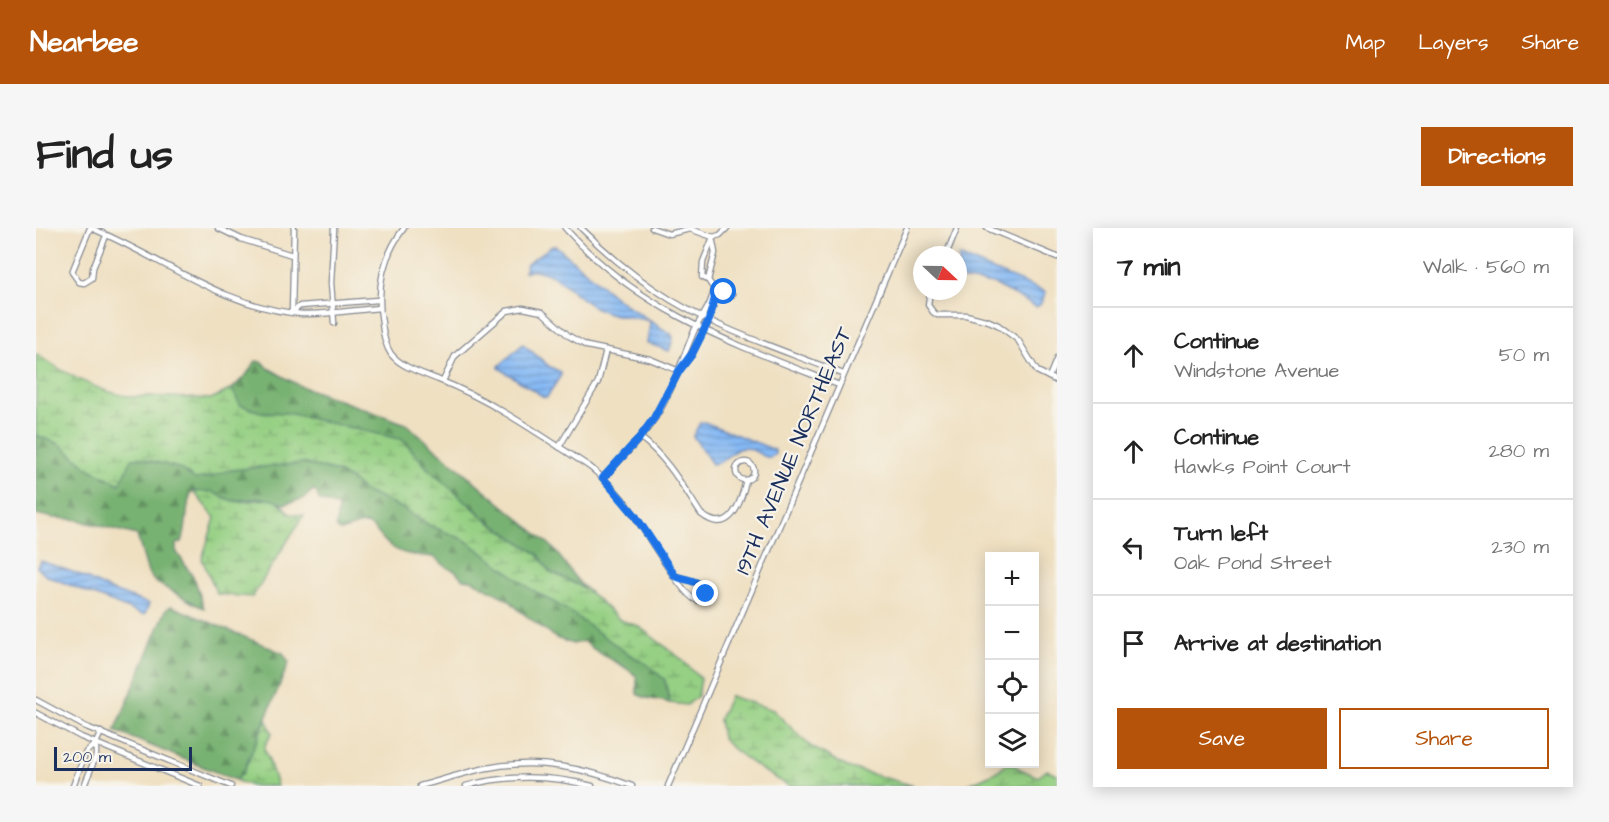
<!DOCTYPE html>
<html lang="en">
<head>
<meta charset="utf-8">
<style>
  body { margin:0; font-family:"Architects Daughter",sans-serif; background:#f6f6f6; color:#222 }
  .controls { position:absolute; right:18px; bottom:18px; display:grid; overflow:hidden; border-radius:0px; box-shadow:0 3px 15px #0003 }
  .controls button { width:54px; height:54px; display:grid; place-items:center; padding:0; border:0; border-bottom:2px solid #e0e0e0; background:#fff; color:#222; font:30px sans-serif }
  .compass { position:absolute; left:877px; top:18px; width:54px; height:54px; border-radius:50%; background:#fff; box-shadow:0 3px 15px #0003; rotate:112deg }
  .scale { position:absolute; left:18px; bottom:15px; width:138px; box-sizing:border-box; padding-left:6px; border:3px solid #1b2f5e; border-top:0; font-size:16px; line-height:21px; white-space:nowrap; color:#1b2f5e; -webkit-text-stroke:4px #f7f3e8; paint-order:stroke }
  .stop { position:absolute; width:18px; height:18px; margin:-14px; border:4px solid #1a73e8; border-radius:50%; background:#fff }
  .stop.end { background:#1a73e8; border-color:#fff; box-shadow:0 2px 6px #0008 }
  .list { margin:0; padding:0; list-style:none }
  h2 { display:flex; justify-content:space-between; align-items:center; height:78px; margin:0; padding:0 24px; font-size:26px }
  h2 small { font-size:20px; font-weight:400; color:#767676 }
  .list li { display:grid; grid-template-columns:39px 1fr auto; gap:18px; align-items:center; box-sizing:border-box; height:96px; padding:0 24px; border-top:2px solid #e0e0e0 }
  .list b { display:block; font-size:22px; white-space:nowrap }
  .list p { margin:0; font-size:20px; white-space:nowrap; color:#767676 }
  .list em { font-size:20px; font-style:normal; color:#767676 }
  .actions { display:flex; gap:12px; padding:18px 24px }
  .actions a { flex:1; padding:14px 0; border:2px solid #b45309; border-radius:0px; text-align:center; font-size:21px; color:#b45309 }
  .actions .main { background:#b45309; color:#fff }
  .icon { flex:none; width:33px; height:33px; fill:none; stroke:currentColor; stroke-width:2; stroke-linecap:round; stroke-linejoin:round }
  .map { position:relative; flex:none; width:1021px; height:558px; overflow:hidden; border-radius:0px }
  header { display:flex; align-items:center; gap:36px; box-sizing:border-box; height:84px; padding:0 30px; background:#b45309; color:#fff }
  header strong { font-size:28px }
  nav { display:flex; gap:33px; margin-inline-start:auto; font-size:21px }
  .intro { display:flex; align-items:center; justify-content:space-between; box-sizing:border-box; height:144px; padding:0 36px }
  h1 { margin:0; font-size:42px }
  .button { padding:15px 27px; border-radius:0px; background:#b45309; color:#fff; font-size:21px; font-weight:700 }
  main { display:flex; gap:36px; padding:0 36px }
  aside { flex:1; background:#fff; border-radius:0px; box-shadow:0 3px 15px #0003 }
  .map>svg:first-child { display:block }
  .forest { fill:url(#forest-firs); stroke:#4a7068; stroke-width:1.5 }
  .wetland { fill:url(#wetland-marsh); stroke:#588071; stroke-width:1.5 }
  .water { fill:url(#water-rules); stroke:#5074a9; stroke-width:1.5 }
  .lines { fill:none; stroke-linecap:round; stroke-linejoin:round }
  .minor-casing { stroke:#858890; stroke-width:7 }
  .minor { stroke:#fff; stroke-width:4.5 }
  .route { stroke:#1a73e8; stroke-width:8 }
  .labels { text-anchor:middle; dominant-baseline:central; stroke-width:4.5; stroke-linejoin:round; paint-order:stroke }
  .street-label { font-size:22px; fill:#1b2f5e; stroke:#f7f3e8 }
</style>
</head>
<body>
<header>
<strong>Nearbee</strong>
<nav><a>Map</a><a>Layers</a><a>Share</a></nav>
</header>
<div class="intro"><h1>Find us</h1><a class="button">Directions</a></div>
<main>
<div class="map">
<svg width="1021" height="558" viewBox="0 0 1021 558">
  <defs>
    <pattern id="forest-firs" width="22" height="20" patternUnits="userSpaceOnUse" patternTransform="scale(1.5)"><rect width="22" height="20" fill="#78b272"/><path d="M5 1l3.5 6h-7zM16 11l3.5 6h-7z" fill="#629161"/></pattern>
    <pattern id="wetland-marsh" width="20" height="14" patternUnits="userSpaceOnUse" patternTransform="scale(1.5)"><rect width="20" height="14" fill="#96d084"/><path d="M1 5h8M5 5V1M11 12h8M15 12V8" fill="none" stroke="#7aa96f"/></pattern>
    <pattern id="water-rules" width="6" height="5" patternUnits="userSpaceOnUse" patternTransform="scale(1.5)"><rect width="6" height="5" fill="#86b9f4"/><path d="M0 2.5h6" fill="none" stroke="#6d97c9"/></pattern>
  </defs>
  <rect width="100%" height="100%" fill="#f7f3e8"/>
  <filter id="ink" filterUnits="userSpaceOnUse"><feTurbulence type="fractalNoise" baseFrequency=".0167" numOctaves="2"/><feDisplacementMap in="SourceGraphic" scale="12" xChannelSelector="R" yChannelSelector="G"/><feConvolveMatrix kernelMatrix="1 2 1 2 8 2 1 2 1" color-interpolation-filters="sRGB"/></filter>
  <filter id="wash" filterUnits="userSpaceOnUse"><feTurbulence type="fractalNoise" baseFrequency=".008" numOctaves="4" result="noise"/><feDisplacementMap in="SourceGraphic" scale="24" xChannelSelector="R" yChannelSelector="G"/><feGaussianBlur stdDeviation="1.35" result="paint"/><feColorMatrix in="noise" values="0 0 0 0 0 0 0 0 0 0 0 0 0 0 0 0 0 1.4 0 .05"/><feComposite in="paint" operator="in"/></filter>
  <g filter="url(#wash)">
    <rect width="100%" height="100%" fill="#efe0c2"/>
    <g class="forest">
      <path d="M220 133 228 135 232 140 264 158 370 196 512 315C527 329 534 348 550 361L514 344 502 326 454 294 392 241 367 212 251 185 224 184 204 177 196 161 211 146Z"/>
      <path d="M0 207 24 216 54 241 83 256 96 231 102 229 143 240 159 251 194 242 267 235 302 244 316 252 326 262 364 279 393 297 429 312 468 340 495 361 531 382 591 425 611 436 629 452 634 475C623 471 611 472 601 466V449C586 433 563 429 548 413L537 416 520 410 484 383 473 372 436 352 427 351 419 343 412 340 398 329C381 327 367 328 353 317 345 311 338 296 328 296 320 297 312 301 304 303L300 299 302 279 283 272 281 265 277 262 267 271 248 276 226 270 197 273 159 263 155 265C149 281 152 298 146 314L140 316V323L159 352 168 380 161 377 119 354 112 345 101 307 37 291 18 290 0 286Z"/>
      <polygon points="135,378 247,425 253,434 207,545 201,551 202,553 79,503 130,382"/>
    </g>
    <g class="wetland">
      <path d="M0 126C28 145 78 174 113 168L175 171 196 161 204 177 224 184 251 185 367 212 392 241 453 294 502 326 514 344 550 361 584 392 602 398 644 430 665 451 662 468 651 477 634 475 629 452 611 436 591 425 531 382 495 361 468 340 429 312 393 297 364 279 326 262 316 252 302 244 267 235 194 242 174 249 159 251 143 240 102 229 96 231 84 256 54 241 24 216 0 207Z"/>
      <path d="M174 263C182 266 190 271 197 273 221 277 236 260 254 286L268 287 216 369 181 366 166 331 179 290 158 264Z"/>
      <polygon points="694,468 737,482 774,518 811,539 878,558 753,558 723,540 697,521 686,510 683,491"/>
      <polygon points="230,491 236,505 229,517 229,524 231,526 241,558 215,558 202,553 201,551 207,545"/>
      <polygon points="969,536 977,536 984,541 1002,549 1011,542 1021,546 1021,558 929,558 962,543"/>
    </g>
    <g class="water">
      <path d="M516 18H520L584 73 636 107 637 111 633 123 611 115 614 95 610 92C594 89 575 88 560 80 538 70 519 36 488 44L491 36Z"/>
      <polygon points="923,28 1010,64 1004,77 1000,79 958,56 922,51"/>
      <polygon points="487,116 514,139 525,144 525,147 511,169 508,169 463,140 463,138"/>
      <path d="M668 194 739 222V226L734 230C725 229 720 222 711 220 695 218 692 235 676 236L657 208 664 195Z"/>
      <polygon points="5,333 42,346 74,362 113,376 109,386 107,387 9,347 1,339"/>
    </g>
  </g>
  <g filter="url(#ink)">
    <g class="lines">
      <defs>
        <g id="minor">
          <polyline points="54,0 36,44 43,54 48,55 56,50 57,40 70,8"/>
          <path d="M55 0C125 29 188 80 266 86 291 87 318 82 343 80"/>
          <polyline points="182,0 205,11 256,27"/>
          <path d="M368 0C346 29 340 60 346 95 347 106 349 117 355 126 366 140 387 145 403 152 457 173 506 208 554 239 568 250 579 262 590 275 603 292 645 367 660 372 665 374 668 370 670 366 667 352 651 352 639 348"/>
          <path d="M529 0C604 85 701 117 803 157"/>
          <path d="M545 0C572 27 602 52 635 72 688 104 750 123 807 146"/>
          <polyline points="616,0 633,6 654,1 677,9 684,7 691,0"/>
          <polyline points="951,0 1021,29"/>
          <polyline points="910,27 921,0"/>
          <polyline points="672,52 679,25 677,14"/>
          <polyline points="894,63 892,77 897,84 901,87 930,87 953,93 962,97 982,112 1001,143 1021,153"/>
          <polyline points="680,66 688,64 696,67"/>
          <polyline points="256,84 264,78 342,72"/>
          <polyline points="256,84 258,0"/>
          <polyline points="673,92 680,64 672,52 666,49 667,34 677,9"/>
          <polyline points="298,95 295,55 298,0"/>
          <polyline points="644,141 656,126 673,92"/>
          <polyline points="1013,149 1021,130"/>
          <polyline points="407,153 419,128 471,83 487,80 506,84 533,108 551,118 614,131 643,143"/>
          <path d="M604 209C632 231 646 257 665 286 694 309 705 275 710 252"/>
          <polyline points="523,219 562,154 570,122"/>
          <circle cx="709" cy="243" r="9"/>
          <path d="M567 250C585 231 604 212 619 190 637 162 646 131 659 101 666 88 677 75 678 59"/>
          <polyline points="0,472 48,498 195,558"/>
          <polyline points="0,485 45,509 164,558"/>
          <polyline points="37,558 50,524 60,515 65,504"/>
          <polyline points="48,558 60,528 60,515"/>
          <path d="M384 558C407 552 429 544 451 540 502 530 549 540 596 558"/>
          <path d="M430 558C473 546 513 547 556 558"/>
          <polyline points="632,558 871,0"/>
        </g>
      </defs>
      <use href="#minor" class="minor-casing"/>
      <use href="#minor" class="minor"/>
    </g>
  </g>
  <g class="lines" filter="url(#ink)">
    <path class="route" d="M670 366C667 352 651 353 639 348L598 286 567 250 604 209 618 190 643 143 656 126 673 92 680 66 688 64"/>
  </g>
  <g class="labels">
    <g class="street-label">
      <text transform="translate(758 223) rotate(-67)">19TH AVENUE NORTHEAST</text>
    </g>
  </g>
</svg>
<div class="controls">
<button>+</button>
<button>−</button>
<button><svg class="icon" aria-label="locate" viewBox="0 0 24 24"><circle cx="12" cy="12" r="6"/><path d="M12 2v4M12 18v4M2 12h4M18 12h4"/></svg></button>
<button><svg class="icon" aria-label="layers" viewBox="0 0 24 24"><path d="M12 4l9 5-9 5-9-5zM3 14l9 5 9-5"/></svg></button>
</div>
<svg class="compass" viewBox="-18 -18 36 36"><path d="M0-13l5 13h-10z" fill="#e53935"/><path d="M0 13l5-13h-10z" fill="#767676"/></svg>
<div class="scale">200 m</div>
<div class="stop" style="left:688px;top:64px"></div>
<div class="stop end" style="left:670px;top:366px"></div>
</div>
<aside>
<h2>7 min<small>Walk · 560 m</small></h2>
<ul class="list">
<li><svg class="icon" aria-label="ahead" viewBox="0 0 24 24"><path d="M12 20V5M6 11l6-6 6 6"/></svg><div><b>Continue</b><p>Windstone Avenue</p></div><em>50 m</em></li>
<li><svg class="icon" aria-label="ahead" viewBox="0 0 24 24"><path d="M12 20V5M6 11l6-6 6 6"/></svg><div><b>Continue</b><p>Hawks Point Court</p></div><em>280 m</em></li>
<li><svg class="icon" aria-label="left" viewBox="0 0 24 24"><path d="M17 20v-9H6M10 6l-5 5 5 5"/></svg><div><b>Turn left</b><p>Oak Pond Street</p></div><em>230 m</em></li>
<li><svg class="icon" aria-label="arrive" viewBox="0 0 24 24"><path d="M6 21V4h12l-3 4 3 4H6"/></svg><div><b>Arrive at destination</b></div></li>
</ul>
<div class="actions"><a class="main">Save</a><a>Share</a></div>
</aside>
</main>
</body>
</html>
